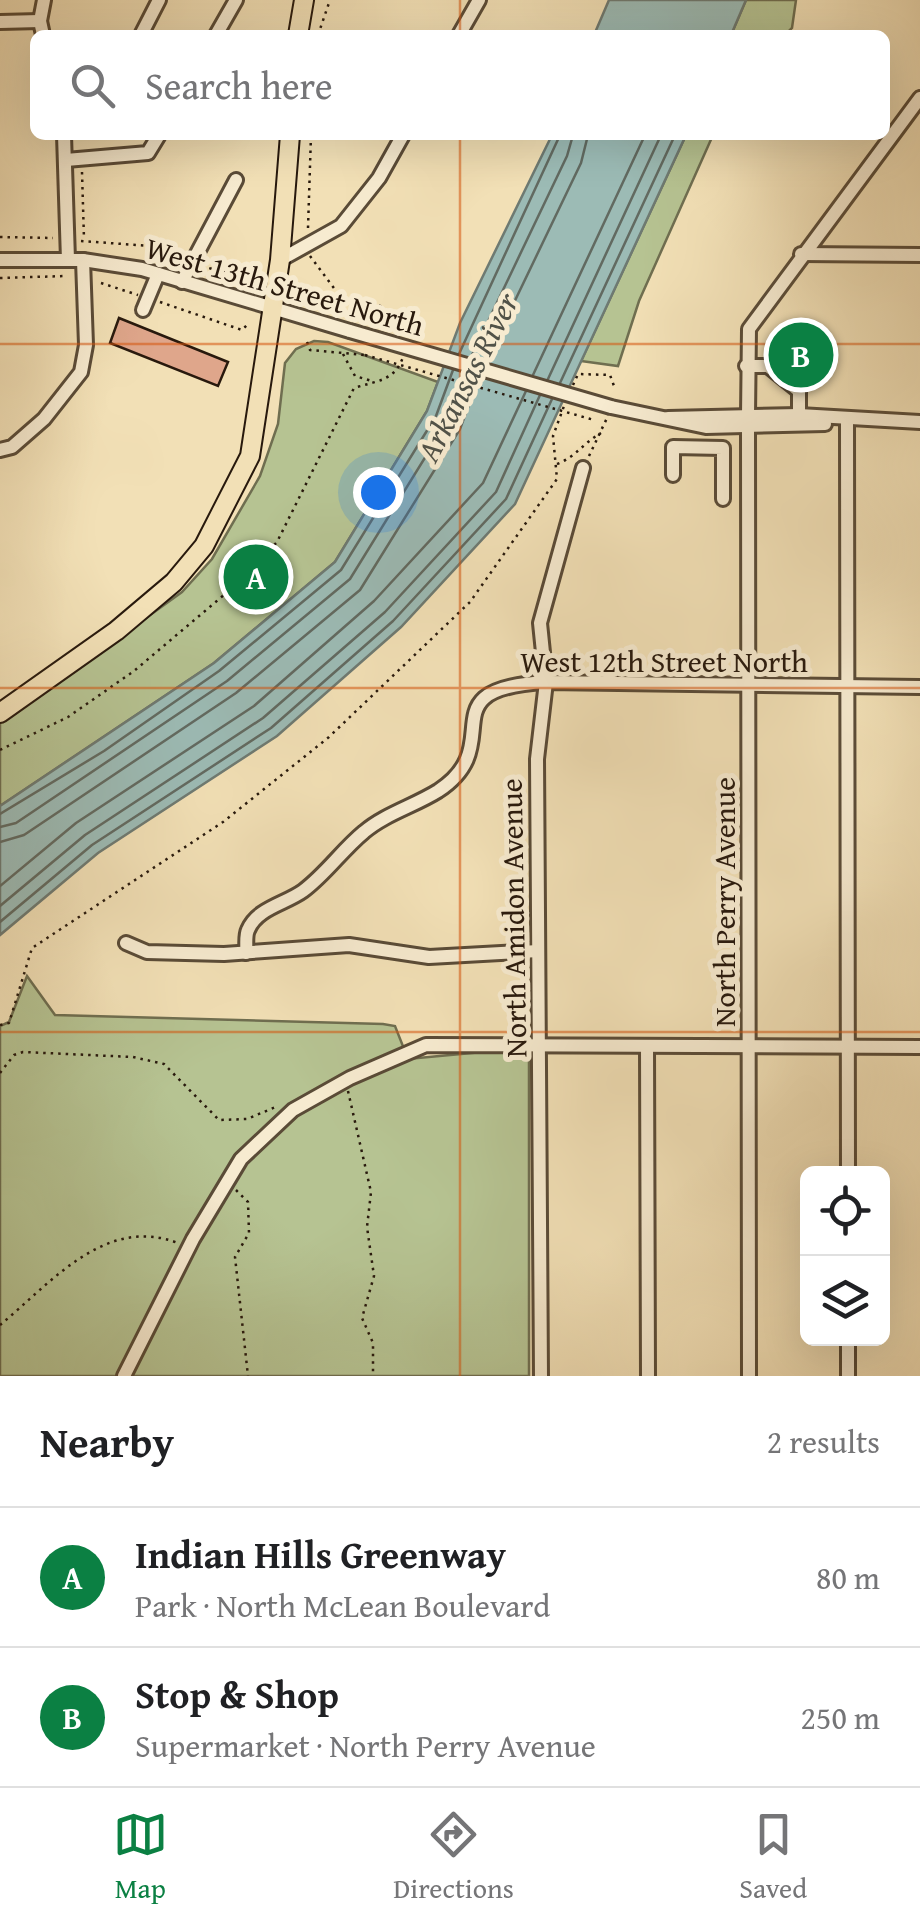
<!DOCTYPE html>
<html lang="en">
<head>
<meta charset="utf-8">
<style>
  body { margin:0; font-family:"Gentium Book Plus",serif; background:#f6f6f6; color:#202124 }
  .controls { position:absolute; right:30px; bottom:30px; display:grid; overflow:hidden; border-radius:15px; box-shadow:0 10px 40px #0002 }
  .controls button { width:90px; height:90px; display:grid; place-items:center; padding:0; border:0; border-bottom:2px solid #e0e0e0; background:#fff; color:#202124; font:50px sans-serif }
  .you { position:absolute; left:378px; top:492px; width:35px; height:35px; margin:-25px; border:8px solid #fff; border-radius:50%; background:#1a73e8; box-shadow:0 0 0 15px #1a73e833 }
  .badge { display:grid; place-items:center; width:65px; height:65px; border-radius:50%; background:#0b8043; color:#fff; font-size:32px; font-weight:700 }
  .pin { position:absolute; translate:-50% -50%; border:5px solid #fff; box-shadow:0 2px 10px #0006 }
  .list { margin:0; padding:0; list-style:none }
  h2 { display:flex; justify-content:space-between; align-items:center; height:130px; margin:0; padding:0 40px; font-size:42px }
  h2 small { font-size:32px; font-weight:400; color:#757577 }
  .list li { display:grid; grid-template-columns:65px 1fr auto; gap:30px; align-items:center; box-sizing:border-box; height:140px; padding:0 40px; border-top:2px solid #e0e0e0 }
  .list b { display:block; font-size:38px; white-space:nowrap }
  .list p { margin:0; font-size:32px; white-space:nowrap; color:#757577 }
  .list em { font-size:32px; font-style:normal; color:#757577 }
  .icon { flex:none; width:55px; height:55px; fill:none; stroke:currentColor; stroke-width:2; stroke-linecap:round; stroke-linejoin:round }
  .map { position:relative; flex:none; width:920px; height:1376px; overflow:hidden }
  .search { position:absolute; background:#fff; box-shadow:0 10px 40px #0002; left:30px; right:30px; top:30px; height:110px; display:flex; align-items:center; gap:25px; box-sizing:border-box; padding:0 35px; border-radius:15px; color:#757577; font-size:38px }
  .sheet { height:410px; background:#fff }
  nav { display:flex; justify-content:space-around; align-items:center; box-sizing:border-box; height:140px; border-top:2px solid #e0e0e0; background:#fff; font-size:28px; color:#757577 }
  nav a { display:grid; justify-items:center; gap:5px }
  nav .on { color:#0b8043 }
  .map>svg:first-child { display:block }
  .green { fill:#b6c392; stroke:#6f6e50; stroke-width:2.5 }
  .water { fill:#9cbbb5; stroke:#6e7a72; stroke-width:2.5 }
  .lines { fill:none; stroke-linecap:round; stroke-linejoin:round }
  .shore { stroke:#626a61; stroke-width:2.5 }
  .building { fill:#dfa68b; stroke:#28190d; stroke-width:2.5 }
  .minor-casing { stroke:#5a4b37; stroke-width:18 }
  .major-casing { stroke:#28190d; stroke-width:22 }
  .path { stroke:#28190d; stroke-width:2.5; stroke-dasharray:2.5 5; stroke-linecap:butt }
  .minor { stroke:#f7ebd0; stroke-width:12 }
  .major { stroke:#f2e0b6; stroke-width:18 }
  .minor-bridge-casing { stroke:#5a4b37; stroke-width:18; stroke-linecap:butt }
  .path-bridge { stroke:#28190d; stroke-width:2.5; stroke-dasharray:2.5 5; stroke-linecap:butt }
  .minor-bridge { stroke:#f7ebd0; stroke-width:12 }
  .grid { fill:none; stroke:#d5530c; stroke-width:2.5; stroke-opacity:0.55 }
  .labels { text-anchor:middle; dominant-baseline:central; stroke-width:10; stroke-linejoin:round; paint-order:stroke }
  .street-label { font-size:30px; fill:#28190d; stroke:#f7ebd0 }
  .water-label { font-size:32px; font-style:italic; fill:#515248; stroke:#f7ebd0 }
</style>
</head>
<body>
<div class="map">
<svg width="920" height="1376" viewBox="0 0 920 1376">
  <rect width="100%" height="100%" fill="#f2e0b6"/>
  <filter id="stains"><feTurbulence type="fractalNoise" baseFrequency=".002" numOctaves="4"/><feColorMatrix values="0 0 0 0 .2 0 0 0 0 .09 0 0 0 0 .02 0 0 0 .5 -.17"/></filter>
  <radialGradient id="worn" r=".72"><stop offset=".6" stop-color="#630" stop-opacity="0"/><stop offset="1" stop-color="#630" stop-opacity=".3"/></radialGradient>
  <g class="green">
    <polygon points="746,0 796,0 792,28 785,35 731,35"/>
    <polygon points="686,135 713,135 639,301 618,366 581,361"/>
    <polygon points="314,341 328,342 438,382 427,411 335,562 214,663 0,806 0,723 182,592 212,559 260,476 278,424 285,363 296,349"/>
    <polygon points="27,976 55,1015 383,1024 395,1026 408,1059 514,1049 529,1059 529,1376 0,1376 0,1026 9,1022"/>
  </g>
  <g class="water">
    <polygon points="609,0 746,0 731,35 594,35"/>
    <polygon points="552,135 686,135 515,504 401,627 277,736 98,853 0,935 0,806 214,663 335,562 427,411 460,323"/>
  </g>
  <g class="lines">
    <g class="shore">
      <polyline points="459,354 560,135"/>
      <polyline points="471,357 567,156 573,135"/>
      <polyline points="486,361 581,163 588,135"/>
      <polyline points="533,375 645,135"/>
      <polyline points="548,379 661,135"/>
      <polyline points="560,383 675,135"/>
      <polyline points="0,814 104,751 219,671 341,570 436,416 453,370"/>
      <polyline points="0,827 16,823 227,681 350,579 447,422 465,374"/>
      <polyline points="0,842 24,835 236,693 360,590 460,429 479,378"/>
      <polyline points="0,886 76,823 254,706 374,601 483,483 526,391"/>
      <polyline points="0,906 85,835 263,718 385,612 496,492 540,395"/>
      <polyline points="0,922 92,845 271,728 393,621 506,499 552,399"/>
    </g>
  </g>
  <g class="building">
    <polygon points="119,318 228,362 218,386 110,343"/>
    <polygon points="778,341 823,341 822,367 785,367 778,361"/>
  </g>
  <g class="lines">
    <defs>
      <g id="minor">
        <polyline points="0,22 40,21"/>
        <polyline points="43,35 40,21 44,0"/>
        <polyline points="141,35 159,0"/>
        <polyline points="216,35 236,0"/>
        <polyline points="459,35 479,0"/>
        <polyline points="64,135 68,260"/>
        <polyline points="66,160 148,153 159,135"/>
        <polyline points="801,254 920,255"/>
        <polyline points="0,260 83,260 142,269 350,331"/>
        <polyline points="280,260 341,226 379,178 403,135"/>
        <polyline points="182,282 236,180"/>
        <polyline points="143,310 158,274"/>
        <polyline points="746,366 768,366 799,391 799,415"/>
        <polyline points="611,407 706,427 825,424"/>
        <polyline points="748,415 749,329 920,98"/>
        <polyline points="668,418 799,415 920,422"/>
        <polyline points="847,421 848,1174"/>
        <polyline points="748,427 749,1376"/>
        <polyline points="0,450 12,447 44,419 81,372 86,345 83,260"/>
        <polyline points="673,475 673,447 723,448 723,499"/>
        <polyline points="126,943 147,952 224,954 349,945 429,957 538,951"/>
        <path d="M246 953C247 946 245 936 248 930 257 908 285 904 303 891 326 874 342 850 364 832 385 814 414 806 438 791 511 743 424 689 546 682L920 687"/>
        <polyline points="647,1046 648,1376"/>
        <polyline points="848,1338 848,1376"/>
        <polyline points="124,1376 193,1239 241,1159 293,1110 350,1078 426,1045 920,1047"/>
        <polyline points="541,1376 537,759 546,682 540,623 583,468"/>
      </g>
      <g id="major">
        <polyline points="298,35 304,0"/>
        <polyline points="0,713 116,631 174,582 204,546 250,456 280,260 290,135"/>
      </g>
    </defs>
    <use href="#minor" class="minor-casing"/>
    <use href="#major" class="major-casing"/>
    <g class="path">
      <polyline points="318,35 330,0"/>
      <polyline points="82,172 84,239"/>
      <polyline points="308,228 311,135"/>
      <polyline points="0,237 53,238"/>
      <polyline points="81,241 151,246 180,260"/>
      <path d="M310 256 339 295C364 297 398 307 405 335"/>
      <polyline points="202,266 233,275 244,264"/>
      <polyline points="0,278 66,276"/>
      <polyline points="101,283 138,295"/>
      <polyline points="160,302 242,330 247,325"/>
      <polyline points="307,342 310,350 365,355"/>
      <polyline points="343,354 355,376 372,381"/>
      <polyline points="573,385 578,374 610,375 614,386"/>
      <polyline points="589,456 607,418"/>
      <path d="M557 464C576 457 583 443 601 433"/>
      <path d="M0 750 68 717 134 671 244 578 277 542 354 388C376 381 395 381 403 357"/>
      <polyline points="0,1025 9,1023 32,948 223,822 329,737 470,602 557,479 553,436 564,406"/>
      <polyline points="0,1073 14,1055 23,1052 133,1057 164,1064 219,1120 247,1119 278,1106"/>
      <polyline points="348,1091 371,1192 367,1227 374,1276 362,1318 373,1343 373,1376"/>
      <polyline points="236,1190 248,1202 249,1233 235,1257 248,1376"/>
      <path d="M0 1325C51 1283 105 1215 178 1243"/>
    </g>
    <use href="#minor" class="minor"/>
    <use href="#major" class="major"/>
    <defs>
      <polyline id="minor-bridge" points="350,331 611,407"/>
    </defs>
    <use href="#minor-bridge" class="minor-bridge-casing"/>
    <polyline class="path-bridge" points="365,355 594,420"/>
    <use href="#minor-bridge" class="minor-bridge"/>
  </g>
  <path class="grid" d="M460 0V35M460 135V1376M0 344H920M0 688H920M0 1032H920"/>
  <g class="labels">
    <g class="street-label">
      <text transform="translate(285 286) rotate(16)">West 13th Street North</text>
      <text x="664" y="661">West 12th Street North</text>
      <text transform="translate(724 902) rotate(-90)">North Perry Avenue</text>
      <text transform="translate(513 918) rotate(-91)">North Amidon Avenue</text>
    </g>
    <g class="water-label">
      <text transform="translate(467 377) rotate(-63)">Arkansas River</text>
    </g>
  </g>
  <rect width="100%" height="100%" filter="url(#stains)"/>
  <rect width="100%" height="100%" fill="url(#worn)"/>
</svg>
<div class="controls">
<button><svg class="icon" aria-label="locate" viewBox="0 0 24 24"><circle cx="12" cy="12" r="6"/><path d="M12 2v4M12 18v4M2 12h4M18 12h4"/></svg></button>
<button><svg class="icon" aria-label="layers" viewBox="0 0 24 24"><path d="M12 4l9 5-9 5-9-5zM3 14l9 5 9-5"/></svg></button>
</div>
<div class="you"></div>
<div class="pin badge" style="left:256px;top:577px">A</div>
<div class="pin badge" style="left:801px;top:355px">B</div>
<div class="search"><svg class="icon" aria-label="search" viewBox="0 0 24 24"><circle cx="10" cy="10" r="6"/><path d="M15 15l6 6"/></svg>Search here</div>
</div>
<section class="sheet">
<h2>Nearby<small>2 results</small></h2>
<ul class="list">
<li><span class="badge">A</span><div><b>Indian Hills Greenway</b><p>Park · North McLean Boulevard</p></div><em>80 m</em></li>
<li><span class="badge">B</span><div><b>Stop &amp; Shop</b><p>Supermarket · North Perry Avenue</p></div><em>250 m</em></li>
</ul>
</section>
<nav>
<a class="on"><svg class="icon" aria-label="map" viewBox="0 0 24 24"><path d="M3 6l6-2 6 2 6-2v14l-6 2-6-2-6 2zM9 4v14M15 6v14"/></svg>Map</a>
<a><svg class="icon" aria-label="directions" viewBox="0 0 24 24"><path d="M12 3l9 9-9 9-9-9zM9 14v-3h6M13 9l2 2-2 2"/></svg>Directions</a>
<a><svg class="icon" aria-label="saved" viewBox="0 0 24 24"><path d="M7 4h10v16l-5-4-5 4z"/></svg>Saved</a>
</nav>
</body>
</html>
